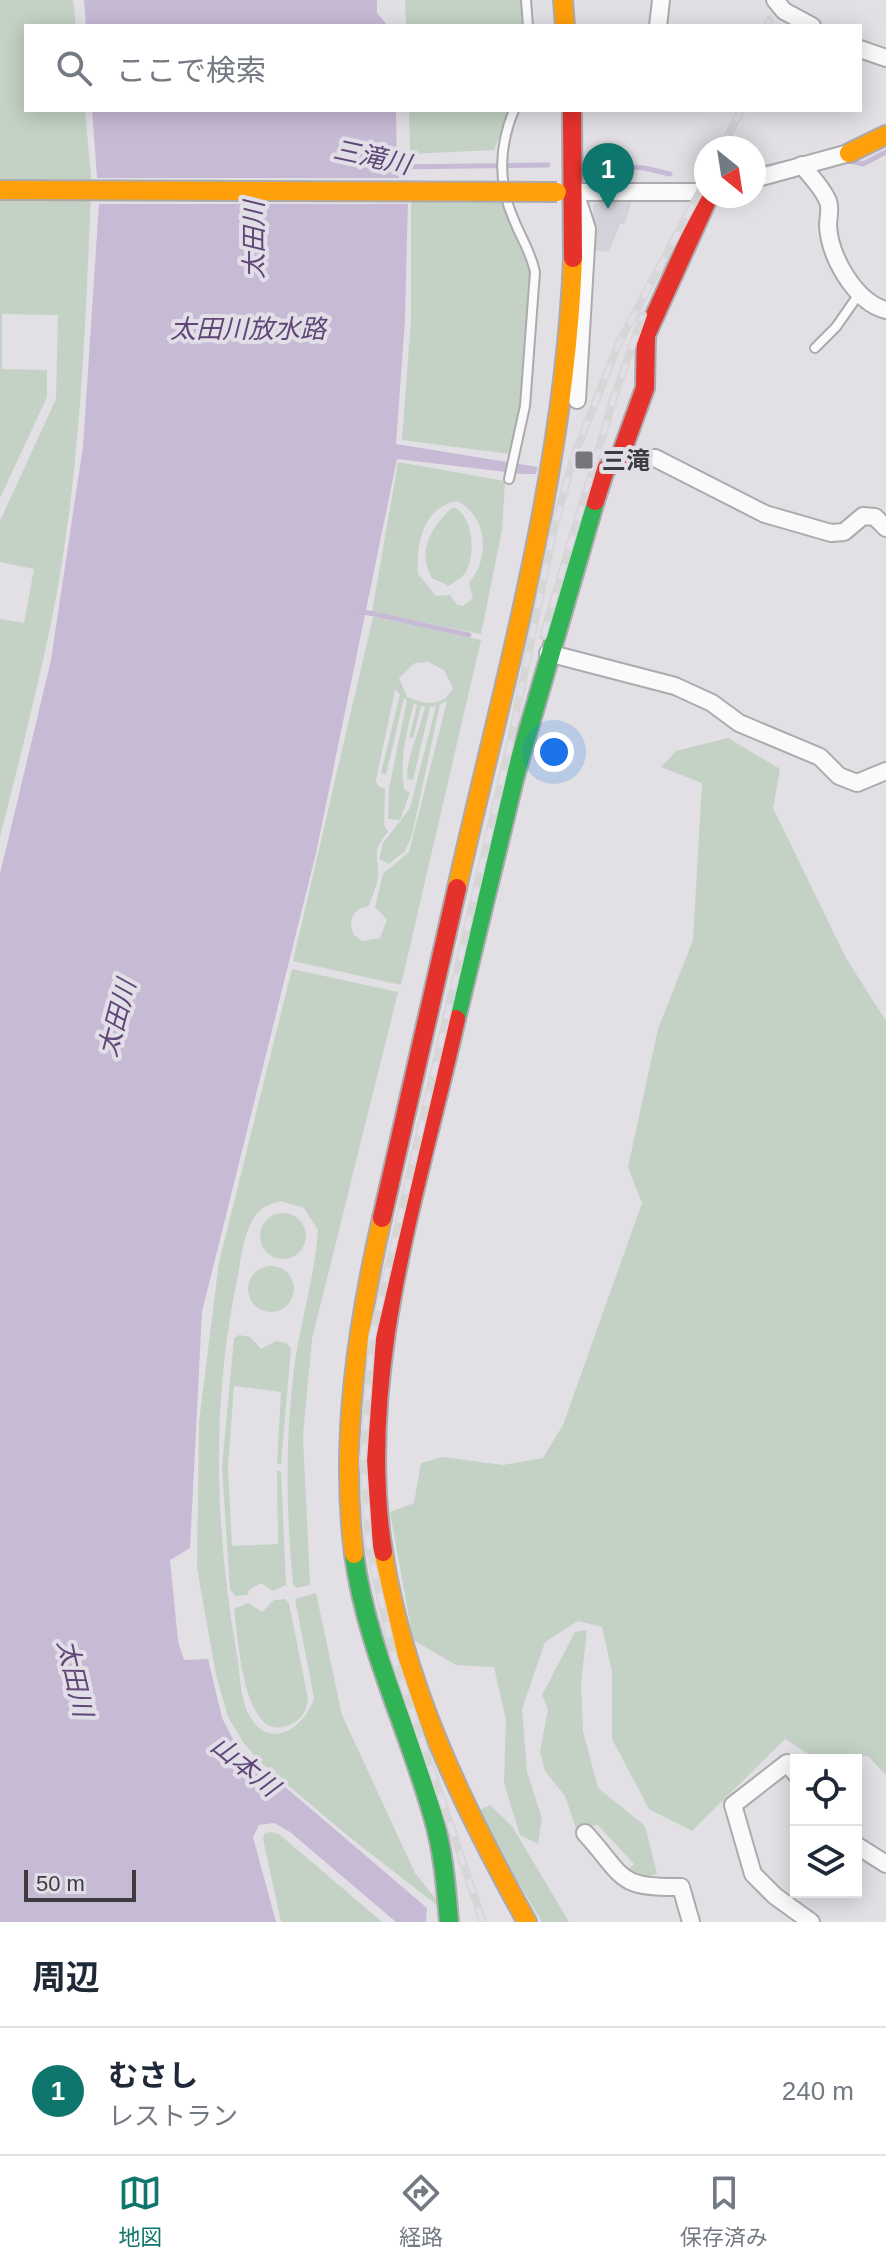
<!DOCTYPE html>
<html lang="ja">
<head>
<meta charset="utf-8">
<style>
  body { margin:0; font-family:Arial,"Noto Sans JP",sans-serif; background:#f2f2f3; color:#1f2937 }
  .controls { position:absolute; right:24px; bottom:24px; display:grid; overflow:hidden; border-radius:0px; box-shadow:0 4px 20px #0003 }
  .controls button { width:72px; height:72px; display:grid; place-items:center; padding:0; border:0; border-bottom:2px solid #e0e1e3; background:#fff; color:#1f2937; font:40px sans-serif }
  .compass { position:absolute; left:694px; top:136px; width:72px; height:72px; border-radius:50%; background:#fff; box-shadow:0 4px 20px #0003; rotate:150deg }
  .scale { position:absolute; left:24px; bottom:20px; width:112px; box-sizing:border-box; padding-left:8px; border:4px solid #3e3c40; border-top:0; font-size:22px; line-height:28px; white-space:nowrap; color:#3e3c40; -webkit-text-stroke:6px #e2dee7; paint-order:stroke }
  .you { position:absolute; left:554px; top:752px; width:28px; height:28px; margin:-20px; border:6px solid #fff; border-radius:50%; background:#1a73e8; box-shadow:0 0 0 12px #1a73e833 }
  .badge { display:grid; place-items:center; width:52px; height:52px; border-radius:50%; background:#0f766e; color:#fff; font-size:26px; font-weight:700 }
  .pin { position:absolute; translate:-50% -66px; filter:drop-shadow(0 2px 4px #0008) }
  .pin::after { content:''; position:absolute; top:42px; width:28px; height:24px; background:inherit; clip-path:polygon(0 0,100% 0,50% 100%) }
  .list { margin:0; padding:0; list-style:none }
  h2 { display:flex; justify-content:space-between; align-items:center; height:104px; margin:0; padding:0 32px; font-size:34px }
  h2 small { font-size:26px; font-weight:400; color:#747a83 }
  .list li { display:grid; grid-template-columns:52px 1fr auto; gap:24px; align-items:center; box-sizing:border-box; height:128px; padding:0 32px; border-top:2px solid #e0e1e3 }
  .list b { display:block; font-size:30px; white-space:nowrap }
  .list p { margin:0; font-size:26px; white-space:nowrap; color:#747a83 }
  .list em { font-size:26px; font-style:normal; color:#747a83 }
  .icon { flex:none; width:44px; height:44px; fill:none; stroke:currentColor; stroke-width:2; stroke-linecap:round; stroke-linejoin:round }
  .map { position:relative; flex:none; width:886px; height:1922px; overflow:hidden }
  .search { position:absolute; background:#fff; box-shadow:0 4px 20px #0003; left:24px; right:24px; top:24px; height:88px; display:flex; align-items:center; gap:20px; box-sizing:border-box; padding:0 28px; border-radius:0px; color:#747a83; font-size:30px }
  .sheet { height:232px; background:#fff }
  nav { display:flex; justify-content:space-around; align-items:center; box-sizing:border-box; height:112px; border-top:2px solid #e0e1e3; background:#fff; font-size:22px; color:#747a83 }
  nav a { display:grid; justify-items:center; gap:4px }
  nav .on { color:#0f766e }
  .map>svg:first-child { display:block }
  .built { fill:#d5d1db }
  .green { fill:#c3d2c5; fill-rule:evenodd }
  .water { fill:#c7bad5 }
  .pier { fill:#e2e0e5 }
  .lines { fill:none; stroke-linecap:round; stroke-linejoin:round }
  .stream { stroke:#c7bad5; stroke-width:5 }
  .lane-casing { stroke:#acaaad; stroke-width:12 }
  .street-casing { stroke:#acaaad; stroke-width:20 }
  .fast-casing { stroke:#acaaad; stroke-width:22 }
  .slow-casing { stroke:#acaaad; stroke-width:22 }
  .jam-casing { stroke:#acaaad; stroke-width:22 }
  .lane { stroke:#fbfafb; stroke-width:8 }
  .street { stroke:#fbfafb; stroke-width:16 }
  .fast { stroke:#30b455; stroke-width:18 }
  .slow { stroke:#ff9f0a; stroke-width:18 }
  .jam { stroke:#e5322d; stroke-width:18 }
  .rail-casing { stroke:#d6d6d7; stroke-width:8 }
  .rail { stroke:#e2dee7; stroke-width:5; stroke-dasharray:15; stroke-linecap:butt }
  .slow-bridge-casing { stroke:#acaaad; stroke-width:22; stroke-linecap:butt }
  .slow-bridge { stroke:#ff9f0a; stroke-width:18 }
  .poi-dot { fill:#77757a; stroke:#e2dee7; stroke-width:3 }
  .labels { text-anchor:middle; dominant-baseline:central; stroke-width:8; stroke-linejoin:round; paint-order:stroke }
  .poi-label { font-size:24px; font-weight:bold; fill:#3e3c40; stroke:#e2dee7; text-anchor:start }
  .water-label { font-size:26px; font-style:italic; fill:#604778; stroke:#e2dee7 }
</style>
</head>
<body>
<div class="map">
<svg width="886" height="1922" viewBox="0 0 886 1922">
  <rect width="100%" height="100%" fill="#e2e0e5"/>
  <polygon class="built" points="632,199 625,224 620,224 609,252 593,250 593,203"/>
  <g class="green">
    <polygon points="0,0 73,0 76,26 26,26 26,110 85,110 92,187 0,187"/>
    <polygon points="405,0 522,0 523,26 406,26"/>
    <polygon points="409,110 510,110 494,150 410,154"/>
    <polygon points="411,183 500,183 527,254 530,273 521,411 510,454 402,440 411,320"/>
    <path d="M0 193H91C85 335 80 479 52 618 37 692 18 765 0 837V619L24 623 34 569 0 562V521L56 399 58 315 2 314V369L47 370V397L0 498Z"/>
    <path d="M398 462 505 481 502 530 481 634 372 612ZM457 501C488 516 490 559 469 583L473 598 463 606 457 605 450 595 436 596 418 574C416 544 423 507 457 501Z"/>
    <path d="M453 507C474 515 476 556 465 573 461 579 454 582 449 586L432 578C416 552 432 525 453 507Z"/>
    <path d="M373 617 481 640 401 985 293 961ZM429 662 444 670 453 688C443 707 425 705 407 697L399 678 415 663ZM395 690 400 694 381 773 386 775 404 698 407 700 389 789 388 819 400 820 410 793 404 789C400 758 406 733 414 703L417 705 409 738H413L421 706H425C420 732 407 754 407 779L413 780 430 707 436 706 410 808 383 843 379 859 389 864 405 851 412 835 440 704 447 701 409 852 383 874 375 907 387 920 380 938 362 941 354 935C347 921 353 908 369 906 372 896 378 884 378 874 378 854 372 850 388 832L384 825 385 789 378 786 376 780Z"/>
    <polygon points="728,738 780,769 773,808 846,958 886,1021 886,1775 868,1756 818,1760 785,1739 692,1831 649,1809 612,1739 612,1672 602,1627 578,1621 545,1642 522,1709 527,1772 542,1818 538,1844 520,1835 504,1783 506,1720 494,1667 456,1665 413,1640 390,1512 414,1503 421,1463 442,1457 503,1465 543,1458 563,1425 642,1203 628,1167 658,1029 693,940 702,783 661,767 676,751"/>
    <path d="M292 969 398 992 312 1339 303 1435 310 1585 296 1588 293 1584C286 1513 285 1440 294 1369 300 1323 315 1276 318 1230L304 1208 280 1201C271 1204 261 1207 255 1216 243 1234 241 1259 237 1280 211 1405 215 1530 237 1655 240 1674 240 1698 249 1715 269 1752 305 1728 314 1698L295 1599 316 1593 342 1715 415 1873 446 1912 353 1840 259 1761 243 1742 228 1717 216 1675 197 1568 199 1422 219 1262Z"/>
    <circle cx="283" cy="1236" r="23"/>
    <circle cx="271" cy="1289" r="23"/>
    <polygon points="239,1335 250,1337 261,1349 276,1341 287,1343 291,1349 281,1464 277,1464 281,1392 234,1386 228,1467 232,1546 278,1544 277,1471 281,1471 286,1585 273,1591 261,1583 249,1590 247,1595 235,1596 230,1589 222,1467 234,1338"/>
    <path d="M285 1599 289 1603 308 1699C306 1713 300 1722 286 1726 243 1741 238 1637 234 1609L248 1603 262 1612 274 1600Z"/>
    <polygon points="587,1630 581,1684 583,1731 598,1788 645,1826 657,1874 636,1879 626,1872 634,1864 598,1825 576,1828 565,1796 545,1771 540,1752 548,1709 542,1695 575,1632"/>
    <polygon points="490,1805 512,1826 569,1922 542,1922 479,1818 481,1809"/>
    <polygon points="272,1832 279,1834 382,1922 281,1922 263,1839 265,1833"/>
  </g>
  <g class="water">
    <polygon points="84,0 377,0 377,13 388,26 86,26"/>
    <polygon points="92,110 396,110 397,172 408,198 405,320 396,444 538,467 536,474 523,474 397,459 316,853 202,1312 190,1548 170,1560 178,1641 184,1660 208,1659 222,1718 236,1745 427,1908 426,1922 396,1922 290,1832 274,1823 259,1825 253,1837 276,1922 0,1922 0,874 51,660 83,446 99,204"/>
  </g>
  <polygon class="pier" points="93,178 404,178 412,204 95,204"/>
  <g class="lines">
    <g class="stream">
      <polyline points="851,161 863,164 886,152"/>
      <polyline points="592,165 644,168 670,174"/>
      <polyline points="394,167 548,165"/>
      <polyline points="754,169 790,162"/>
      <polyline points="360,611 469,635"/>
    </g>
    <defs>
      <g id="lane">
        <polyline points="526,0 528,26"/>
        <polyline points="815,348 836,327 859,294"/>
        <path d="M509 479 525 406 535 272C531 252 521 238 514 220 498 184 499 146 514 110"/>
      </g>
      <g id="street">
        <polyline points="775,0 784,11 812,26"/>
        <polyline points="658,26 661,0"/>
        <polyline points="860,49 886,58"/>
        <path d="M802 165C811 177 822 187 828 201 831 209 828 217 828 226 830 257 855 302 886 310"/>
        <polyline points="754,179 849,153"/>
        <polyline points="577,400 587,229 575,192 706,192"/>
        <polyline points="620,457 655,458 765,514 831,533 844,532 863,516 875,517 886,528"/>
        <polyline points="548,653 675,686 712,703 739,723 820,757 839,776 857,783 886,771"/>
        <polyline points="796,1774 787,1763 733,1805 753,1874 775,1896 811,1922"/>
        <path d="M585 1833C626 1878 616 1888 681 1887L691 1922"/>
        <polyline points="856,1845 886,1864"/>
      </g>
      <g id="fast">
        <polyline points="456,1019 515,776 595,501"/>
        <path d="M354 1554C366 1645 407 1725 432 1813 443 1848 446 1885 449 1922"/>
      </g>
      <g id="slow">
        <polyline points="563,0 565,26"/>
        <polyline points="849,153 886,135"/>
        <path d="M457 888C504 680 565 472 573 258"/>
        <path d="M383 1552C404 1685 462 1805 527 1922"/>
        <path d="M354 1554C340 1441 357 1328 382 1218"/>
      </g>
      <g id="jam">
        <polyline points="572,110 573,258"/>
        <polyline points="595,501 605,470 620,457 645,388 646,335 709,196"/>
        <polyline points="382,1218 457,888"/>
        <path d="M383 1552C355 1372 417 1192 456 1019"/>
      </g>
    </defs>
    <use href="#lane" class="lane-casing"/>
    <use href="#street" class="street-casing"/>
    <use href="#fast" class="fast-casing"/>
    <use href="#slow" class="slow-casing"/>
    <use href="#jam" class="jam-casing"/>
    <use href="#lane" class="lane"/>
    <use href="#street" class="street"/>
    <use href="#fast" class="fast"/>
    <use href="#slow" class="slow"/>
    <use href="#jam" class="jam"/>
    <defs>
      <g id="rail">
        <polyline points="768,26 769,20"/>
        <polyline points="722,148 741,110"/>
        <polyline points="543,636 614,397 643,315"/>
        <polyline points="483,1922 394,1658 369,1548 363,1461 372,1337 510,744 554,528 574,456 619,343 706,180"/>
      </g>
    </defs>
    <use href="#rail" class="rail-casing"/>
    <use href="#rail" class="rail"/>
    <defs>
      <polyline id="slow-bridge" points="0,190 557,192"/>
    </defs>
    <use href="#slow-bridge" class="slow-bridge-casing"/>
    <use href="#slow-bridge" class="slow-bridge"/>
  </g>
  <rect class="poi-dot" x="574" y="450" width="20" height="20" rx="4"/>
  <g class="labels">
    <g class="poi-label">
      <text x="602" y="460">三滝</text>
    </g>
    <g class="water-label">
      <text transform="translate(372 157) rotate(12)">三滝川</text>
      <text transform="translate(254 240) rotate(-90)">太田川</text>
      <text x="248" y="329">太田川放水路</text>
      <text transform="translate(117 1018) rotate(-75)">太田川</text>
      <text transform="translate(75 1678) rotate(77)">太田川</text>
      <text transform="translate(245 1766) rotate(39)">山本川</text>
    </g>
  </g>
</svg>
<div class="controls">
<button><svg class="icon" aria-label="locate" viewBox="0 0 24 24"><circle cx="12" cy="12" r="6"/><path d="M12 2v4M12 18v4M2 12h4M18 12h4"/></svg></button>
<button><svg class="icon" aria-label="layers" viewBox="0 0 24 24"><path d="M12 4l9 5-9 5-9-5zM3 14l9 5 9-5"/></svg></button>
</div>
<svg class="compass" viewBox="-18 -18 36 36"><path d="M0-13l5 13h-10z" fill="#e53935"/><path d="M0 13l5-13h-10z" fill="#747a83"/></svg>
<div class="scale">50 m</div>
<div class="you"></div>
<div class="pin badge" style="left:608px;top:209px">1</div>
<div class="search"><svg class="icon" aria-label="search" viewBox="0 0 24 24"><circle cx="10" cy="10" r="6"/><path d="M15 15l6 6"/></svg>ここで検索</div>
</div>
<section class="sheet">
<h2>周辺<small></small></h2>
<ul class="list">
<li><span class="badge">1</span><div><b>むさし</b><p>レストラン</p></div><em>240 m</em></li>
</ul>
</section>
<nav>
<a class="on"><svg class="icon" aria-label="map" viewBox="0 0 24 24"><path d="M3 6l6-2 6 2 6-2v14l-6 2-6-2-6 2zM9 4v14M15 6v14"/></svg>地図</a>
<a><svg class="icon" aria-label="directions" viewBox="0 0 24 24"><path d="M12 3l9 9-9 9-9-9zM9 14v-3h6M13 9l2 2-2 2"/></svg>経路</a>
<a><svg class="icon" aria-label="saved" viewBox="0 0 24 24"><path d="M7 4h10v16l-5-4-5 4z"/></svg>保存済み</a>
</nav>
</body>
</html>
